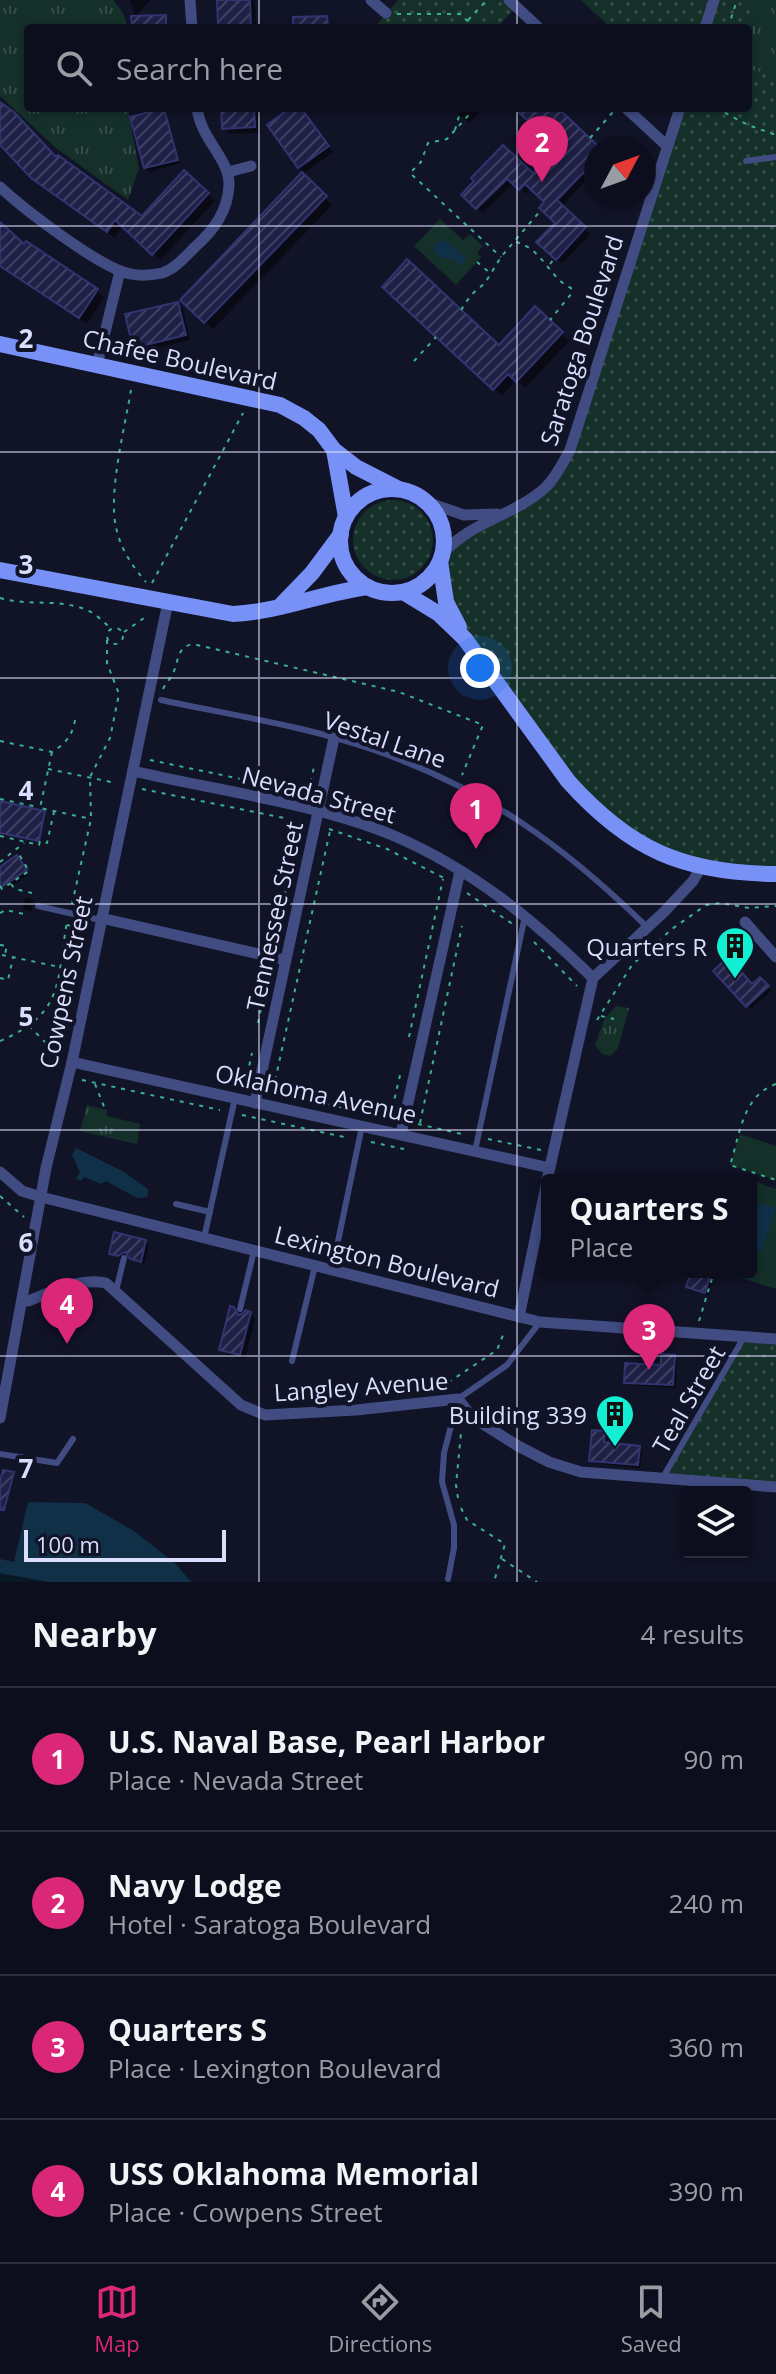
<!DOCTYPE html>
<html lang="en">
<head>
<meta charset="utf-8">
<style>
  body { margin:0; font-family:"Open Sans",sans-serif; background:#161726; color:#f1f3f6 }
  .controls { position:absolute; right:24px; bottom:24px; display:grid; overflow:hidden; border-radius:8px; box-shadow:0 2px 6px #0004 }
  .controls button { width:72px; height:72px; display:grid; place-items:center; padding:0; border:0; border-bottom:2px solid #2d2e3b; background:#0d0e1d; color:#f1f3f6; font:40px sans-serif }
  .compass { position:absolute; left:584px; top:136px; width:72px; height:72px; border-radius:50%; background:#0d0e1d; box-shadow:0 2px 6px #0004; rotate:49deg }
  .scale { position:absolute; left:24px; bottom:20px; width:202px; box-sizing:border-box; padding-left:8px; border:4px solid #daddfc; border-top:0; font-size:22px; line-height:28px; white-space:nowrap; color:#daddfc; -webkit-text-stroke:6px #111327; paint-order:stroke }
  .you { position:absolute; left:480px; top:668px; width:28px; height:28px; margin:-20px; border:6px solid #fff; border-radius:50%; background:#1a73e8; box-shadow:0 0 0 12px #1a73e833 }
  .badge { display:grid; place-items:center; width:52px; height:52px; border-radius:50%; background:#db2777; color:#fff; font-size:26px; font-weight:700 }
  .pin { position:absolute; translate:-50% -66px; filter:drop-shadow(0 2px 4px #0008) }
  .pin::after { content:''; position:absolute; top:42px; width:28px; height:24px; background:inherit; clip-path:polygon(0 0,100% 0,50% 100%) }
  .popup { position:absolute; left:541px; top:1174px; width:216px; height:104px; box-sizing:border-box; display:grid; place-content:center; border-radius:8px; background:#0d0e1d; filter:drop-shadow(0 2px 6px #0005); font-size:26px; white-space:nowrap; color:#9a9ca4 }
  .popup b { font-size:30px; color:#f1f3f6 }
  .popup::after { content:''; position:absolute; left:50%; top:100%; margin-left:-16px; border:16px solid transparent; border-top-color:#0d0e1d }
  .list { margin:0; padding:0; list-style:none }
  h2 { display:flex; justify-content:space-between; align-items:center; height:104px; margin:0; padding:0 32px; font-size:34px }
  h2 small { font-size:26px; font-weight:400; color:#9a9ca4 }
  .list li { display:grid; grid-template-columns:52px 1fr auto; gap:24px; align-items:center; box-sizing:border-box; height:144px; padding:0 32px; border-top:2px solid #2d2e3b }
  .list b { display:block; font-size:30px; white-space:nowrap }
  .list p { margin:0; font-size:26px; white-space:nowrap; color:#9a9ca4 }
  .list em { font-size:26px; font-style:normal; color:#9a9ca4 }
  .icon { flex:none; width:44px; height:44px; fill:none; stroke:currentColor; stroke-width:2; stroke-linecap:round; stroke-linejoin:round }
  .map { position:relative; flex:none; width:776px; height:1582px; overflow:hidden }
  .search { position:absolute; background:#0d0e1d; box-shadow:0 2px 6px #0004; left:24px; right:24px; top:24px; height:88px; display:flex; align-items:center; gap:20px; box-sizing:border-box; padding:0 28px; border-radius:8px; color:#9a9ca4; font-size:30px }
  .sheet { height:680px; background:#0d0e1d }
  nav { display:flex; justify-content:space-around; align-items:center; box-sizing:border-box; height:112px; border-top:2px solid #2d2e3b; background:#0d0e1d; font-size:22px; color:#9a9ca4 }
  nav a { display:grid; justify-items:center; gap:4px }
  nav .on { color:#db2777 }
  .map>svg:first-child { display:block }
  .grass { fill:url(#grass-dots) }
  .park { fill:url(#park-tufts) }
  .pitch { fill:#153029 }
  .water { fill:#103047 }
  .shadow { fill:#0007 }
  .building { fill:url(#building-hatch); stroke:#323471; stroke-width:2 }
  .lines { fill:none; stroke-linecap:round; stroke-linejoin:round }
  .path { stroke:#39b18f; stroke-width:2; stroke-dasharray:4 6; stroke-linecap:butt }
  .lane { stroke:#404c82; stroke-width:6 }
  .street { stroke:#404c82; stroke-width:11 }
  .secondary { stroke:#7791f6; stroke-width:16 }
  .grid { fill:none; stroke:#daddfc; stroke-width:2; stroke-opacity:0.55 }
  .labels { text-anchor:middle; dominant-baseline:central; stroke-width:8; stroke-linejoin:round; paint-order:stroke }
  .street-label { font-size:24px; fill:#daddfc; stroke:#111327 }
  .poi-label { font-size:24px; fill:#daddfc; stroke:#111327; text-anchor:end }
  .grid-label { font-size:26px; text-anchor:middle; font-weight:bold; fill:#daddfc; stroke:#111327; stroke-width:8; stroke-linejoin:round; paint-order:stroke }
</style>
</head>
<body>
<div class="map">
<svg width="776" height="1582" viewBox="0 0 776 1582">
  <defs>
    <pattern id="grass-dots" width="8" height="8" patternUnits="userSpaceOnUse" patternTransform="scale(2)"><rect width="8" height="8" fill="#153029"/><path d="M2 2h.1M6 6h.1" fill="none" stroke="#364e49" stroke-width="1.8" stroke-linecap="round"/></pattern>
    <pattern id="park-tufts" width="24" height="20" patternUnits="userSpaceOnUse" patternTransform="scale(2)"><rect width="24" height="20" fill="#153029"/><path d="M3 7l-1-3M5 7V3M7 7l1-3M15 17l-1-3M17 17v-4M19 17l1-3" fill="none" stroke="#364e49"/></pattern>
    <pattern id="building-hatch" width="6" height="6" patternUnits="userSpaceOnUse" patternTransform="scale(2)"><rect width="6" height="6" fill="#1f2046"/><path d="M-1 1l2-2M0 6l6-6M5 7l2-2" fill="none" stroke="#3f4062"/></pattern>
  </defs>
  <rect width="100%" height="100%" fill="#111327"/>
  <g class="grass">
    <polygon points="398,0 518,0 514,5 516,7 497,28 374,28"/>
    <polygon points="581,0 776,0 776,874 701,867 604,818 446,602 444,552 513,509 559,470 680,108 748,108 748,28 611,28"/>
    <circle cx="393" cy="540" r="40"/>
    <polygon points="744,1337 776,1339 776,1487 662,1479"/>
  </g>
  <g class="park">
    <path d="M0 0H113C121 8 126 17 127 28H28V108H129V117L139 168 128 200 56 148 0 96Z"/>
    <polygon points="755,0 776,0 776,75 748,69 748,30"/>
    <polygon points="616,1006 629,1008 618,1048 610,1056 602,1054 595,1045 605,1018"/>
    <polygon points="87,1105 107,1110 107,1116 140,1124 137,1144 80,1131"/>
  </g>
  <g class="pitch">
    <polygon points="440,219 463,240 470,234 483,246 477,253 481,257 456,285 414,246"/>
    <polygon points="740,1134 776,1146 776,1180 730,1165"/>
    <polygon points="751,1180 776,1189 776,1289 723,1272 751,1272"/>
  </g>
  <g class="water">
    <polygon points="445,240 465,256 466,260 461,266 450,258 441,258 433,250 434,245"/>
    <polygon points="76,1148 124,1172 148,1189 147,1197 137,1198 106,1181 101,1184 84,1177 81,1181 76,1178 80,1172 72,1155"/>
    <polygon points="759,1203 776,1208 762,1252 751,1248 751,1228"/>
    <polygon points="28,1502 85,1503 134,1531 176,1564 191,1582 0,1582 0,1559 14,1562"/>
  </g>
  <g class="shadow">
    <polygon points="130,0 150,0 136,16"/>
    <polygon points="219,0 255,0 256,28 220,28"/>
    <polygon points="0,104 57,160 142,218 185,172 215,201 160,260 123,226 115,238 41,185 0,144"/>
    <polygon points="136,108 166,108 180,163 150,172 145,167"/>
    <polygon points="223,108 260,108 261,133 230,134 224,128"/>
    <polygon points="293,108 303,111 333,152 304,173 299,167"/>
    <polygon points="453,108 484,108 469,123"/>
    <polygon points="516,108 555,108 598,148 596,183 589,177 561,207 590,234 562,264 539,242 557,223 547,202 531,188 526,194 514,183 482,213 463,195 477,181 533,176 560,149"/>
    <polygon points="302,175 332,205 213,329 183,300"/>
    <polygon points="0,225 24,247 97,291 104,298 87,324 0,266"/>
    <polygon points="385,287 499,347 535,309 569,341 525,388 516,380 502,396"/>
    <polygon points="177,304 183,309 190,340 141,352 135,347"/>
    <polygon points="20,861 29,874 8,888 0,878 0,869"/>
    <polygon points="25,897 34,900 31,912 23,909"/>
    <polygon points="716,971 752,986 760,979 771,991 751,1009"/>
    <polygon points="145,1242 149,1245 144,1264 135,1262 129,1254 122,1259 111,1253"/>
    <polygon points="693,1272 715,1272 708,1295 688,1287"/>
    <polygon points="233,1309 239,1315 250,1313 255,1319 245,1359 227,1355 222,1349"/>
    <polygon points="674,1357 677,1360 676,1388 629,1385 626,1382 663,1367"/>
    <polygon points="604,1433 607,1437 607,1444 639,1447 642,1451 640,1468 594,1463 591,1460"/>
    <polygon points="0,1573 49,1582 0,1582"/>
  </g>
  <g class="building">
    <polygon points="217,0 250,0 251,28 218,28"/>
    <polygon points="166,15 166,28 132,28 131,16"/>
    <polygon points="327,16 328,28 293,28 293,17"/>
    <polygon points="0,102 15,113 56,157 58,155 142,216 184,170 209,193 152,255 115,220 107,232 31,178 0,145"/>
    <polygon points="164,108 178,160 144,168 130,117"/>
    <polygon points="221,108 254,108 255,127 222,129"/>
    <polygon points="290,108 301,108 329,146 298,168 267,125"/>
    <polygon points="514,108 558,108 596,144 596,185 583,173 557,200 586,227 556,260 536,242 555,223 539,208 544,202 525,184 519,190 507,179 476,209 461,195 474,181 471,178 503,145 533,173 557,148"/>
    <polygon points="302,172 327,196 204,323 180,300"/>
    <polygon points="0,222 24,244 26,241 98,289 79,318 0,266"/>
    <polygon points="407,259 499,345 535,306 563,332 516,382 508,374 493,390 382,287"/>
    <polygon points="178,302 186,335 133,348 125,314"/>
    <polygon points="0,801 45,811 39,841 0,833"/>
    <polygon points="17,855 27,870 0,888 0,867"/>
    <polygon points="728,957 752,984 760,977 769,986 746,1007 713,971"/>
    <polygon points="114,1232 146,1240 141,1262 130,1259 125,1252 118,1256 109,1254"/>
    <polygon points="691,1272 711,1272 705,1293 686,1287"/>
    <polygon points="230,1306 234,1307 238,1315 242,1314 246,1310 251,1312 240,1355 219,1350"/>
    <polygon points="661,1354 675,1355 673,1385 624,1383 625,1363 661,1365"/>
    <polygon points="592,1430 605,1431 604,1442 640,1446 638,1465 589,1461"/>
    <polygon points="3,1470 14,1472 4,1510 0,1510 0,1481"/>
  </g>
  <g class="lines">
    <g class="path">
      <polyline points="397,14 460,14 475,28"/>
      <polyline points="468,20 487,0"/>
      <polyline points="728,28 737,0"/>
      <polyline points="475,108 447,139 428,143 421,162 410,173 501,257"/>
      <polyline points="716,108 748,125 776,135"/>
      <polyline points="455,130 459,116"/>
      <polyline points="590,138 613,112"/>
      <path d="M516 242C543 249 549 278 571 288L572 293 550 320"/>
      <polyline points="477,262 491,274"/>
      <polyline points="550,264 554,259"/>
      <polyline points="461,310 471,295 485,283 501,257 541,210"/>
      <polyline points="414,361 436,337"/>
      <path d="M131 390C125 426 108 493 116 527 120 548 132 566 146 582"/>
      <polyline points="152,583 243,413"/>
      <path d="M0 598C30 607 62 597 91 612 98 616 105 623 111 629"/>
      <circle cx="115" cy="636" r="8"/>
      <polyline points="124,632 144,618"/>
      <path d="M163 689C166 682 172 678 174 671 179 659 177 647 193 644L399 692 483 725 462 775"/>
      <path d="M0 741 52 752C68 742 73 734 76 715"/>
      <polyline points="52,752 40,808 91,819"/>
      <polyline points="150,760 308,793"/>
      <polyline points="48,769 116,783"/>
      <polyline points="142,789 304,822"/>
      <polyline points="308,792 314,767"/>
      <polyline points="0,799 38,807"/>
      <polyline points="329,829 387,849 444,878"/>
      <polyline points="0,836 39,845 40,841 47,843 54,812"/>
      <polyline points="0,862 24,843"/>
      <polyline points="11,884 15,889 32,893"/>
      <polyline points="0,886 2,889 29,871 17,851"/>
      <polyline points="467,893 514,925"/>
      <polyline points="72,904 91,819 90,777 110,738 119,694 107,663 107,637"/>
      <polyline points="0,913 6,910 28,915"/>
      <polyline points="67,925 88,929"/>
      <polyline points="534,942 577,986"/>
      <polyline points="274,944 301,822"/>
      <polyline points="0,945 7,946 5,954"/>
      <polyline points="2,955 60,967"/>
      <polyline points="0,978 8,980 13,958"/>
      <polyline points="601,1016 614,1019"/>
      <polyline points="597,1020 632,965 672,929 706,905 721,903 749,908 776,906"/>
      <polyline points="258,1023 269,970"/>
      <polyline points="29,1026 45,1042 62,1049"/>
      <polyline points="409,1037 443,879"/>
      <path d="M0 1041C65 1013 56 983 67 922"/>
      <polyline points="82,1080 220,1110"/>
      <polyline points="95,1084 105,1109"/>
      <path d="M776 1084C742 1096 740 1135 730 1165L776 1180"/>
      <polyline points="245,1085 252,1053"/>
      <polyline points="273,1090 330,831"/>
      <polyline points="269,1092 392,1118"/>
      <polyline points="242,1115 349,1138"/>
      <polyline points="390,1118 401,1071"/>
      <polyline points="420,1123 462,926"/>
      <polyline points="418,1124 466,1135"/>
      <polyline points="488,1139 541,1150"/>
      <polyline points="371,1142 404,1149"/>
      <polyline points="0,1196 24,1217"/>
      <polyline points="699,1321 714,1272"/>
      <polyline points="440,1388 497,1350 505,1330"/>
      <polyline points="458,1498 456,1485 461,1433"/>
      <polyline points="461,1508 467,1520 505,1544 494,1582"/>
      <polyline points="502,1559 537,1582"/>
    </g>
    <g class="lane">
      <polyline points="746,161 776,157"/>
      <path d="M161 700C231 715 306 726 374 750 486 789 563 845 647 927"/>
      <polyline points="38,906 100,920"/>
      <polyline points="475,1151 525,916"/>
      <polyline points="176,1204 210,1212"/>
      <polyline points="204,1238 235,1098"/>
      <polyline points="332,1270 362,1126"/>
      <polyline points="116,1291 124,1258"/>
      <polyline points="240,1309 254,1251"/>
      <polyline points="292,1361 315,1266"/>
      <polyline points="0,1454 57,1463 73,1439"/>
      <polyline points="662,1479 744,1337"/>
      <polyline points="448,1579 454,1548 454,1525 442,1482 444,1453 458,1399 507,1365 540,1322"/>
    </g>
    <g class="street">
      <polyline points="190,0 192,28"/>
      <polyline points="371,0 386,13"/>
      <polyline points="509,0 539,28"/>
      <polyline points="705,28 714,0"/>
      <polyline points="626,108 667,146"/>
      <polyline points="228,172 251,166"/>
      <path d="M0 187C24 209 101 269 131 274 140 276 153 275 162 273 175 269 186 256 195 247 214 230 228 211 229 185 230 159 201 140 197 108"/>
      <polyline points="97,365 120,271"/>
      <polyline points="429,503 464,515 497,514"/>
      <path d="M444 552C476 519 514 516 546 487 556 477 563 463 570 450L680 108"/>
      <path d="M133 771C214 790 315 803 392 835 470 868 533 919 593 978"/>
      <polyline points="101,918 285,960"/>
      <polyline points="745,922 776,957"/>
      <polyline points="72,1062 550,1168"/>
      <polyline points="255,1103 334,738"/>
      <polyline points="401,1134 460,871"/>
      <polyline points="0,1172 22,1191 41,1197 540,1322 776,1339"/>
      <polyline points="547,1180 593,978 664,912 693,881 701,867"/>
      <path d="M28 1301C52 1292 79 1277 106 1283L241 1405 265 1415 356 1410 458 1399 472 1417 518 1446 549 1462 581 1472 776 1487"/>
      <polyline points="519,1317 547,1181"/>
      <polyline points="0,1418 46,1168 72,1062 168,602"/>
    </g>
    <g class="secondary">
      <polyline points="0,344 280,405 304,418 319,430 334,450 356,467 399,489"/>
      <polyline points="334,450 346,517"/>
      <circle cx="392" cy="541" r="52"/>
      <polyline points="440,561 446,602 459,627"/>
      <path d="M0 570 233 614C279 612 322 593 368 587"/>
      <path d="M403 592 439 614 465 639 568 781C630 850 683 873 776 874"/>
      <polyline points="282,604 312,573 341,534"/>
    </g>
  </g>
  <path class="grid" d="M259 0V28M517 0V28M259 108V1582M517 108V1582M0 226H776M0 452H776M0 678H776M0 904H776M0 1130H776M0 1356H776"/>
  <defs>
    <symbol id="building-pin" viewBox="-11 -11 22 30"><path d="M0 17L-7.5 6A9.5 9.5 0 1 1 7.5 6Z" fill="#13efd3" stroke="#111327"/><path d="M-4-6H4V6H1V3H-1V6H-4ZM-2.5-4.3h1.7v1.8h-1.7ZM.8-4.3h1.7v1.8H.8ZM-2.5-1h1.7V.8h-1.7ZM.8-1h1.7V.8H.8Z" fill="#111"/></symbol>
  </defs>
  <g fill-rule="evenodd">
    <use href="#building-pin" x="713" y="924" width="44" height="60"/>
    <use href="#building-pin" x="593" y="1392" width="44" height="60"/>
  </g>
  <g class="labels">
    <g class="street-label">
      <text transform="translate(581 340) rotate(-72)">Saratoga Boulevard</text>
      <text transform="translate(180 359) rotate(13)">Chafee Boulevard</text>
      <text transform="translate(385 739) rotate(19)">Vestal Lane</text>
      <text transform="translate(319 794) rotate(15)">Nevada Street</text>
      <text transform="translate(274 916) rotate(-78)">Tennessee Street</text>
      <text transform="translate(65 982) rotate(-78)">Cowpens Street</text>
      <text transform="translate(316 1093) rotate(12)">Oklahoma Avenue</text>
      <text transform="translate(387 1261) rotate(14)">Lexington Boulevard</text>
      <text transform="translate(361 1386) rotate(-4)">Langley Avenue</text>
      <text transform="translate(688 1399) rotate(-60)">Teal Street</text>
    </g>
    <g class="poi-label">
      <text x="707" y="946">Quarters R</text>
      <text x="587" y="1414">Building 339</text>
    </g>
  </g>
  <g class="grid-label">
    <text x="26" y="348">2</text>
    <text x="26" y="574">3</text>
    <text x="26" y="800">4</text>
    <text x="26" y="1026">5</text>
    <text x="26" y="1252">6</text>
    <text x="26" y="1478">7</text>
  </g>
</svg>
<div class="controls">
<button><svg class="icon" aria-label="layers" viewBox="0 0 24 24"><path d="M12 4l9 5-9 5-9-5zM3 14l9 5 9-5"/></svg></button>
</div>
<svg class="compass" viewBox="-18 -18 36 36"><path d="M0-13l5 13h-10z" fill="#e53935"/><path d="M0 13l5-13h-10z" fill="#9a9ca4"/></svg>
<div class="scale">100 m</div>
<div class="you"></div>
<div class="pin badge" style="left:476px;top:849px">1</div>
<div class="pin badge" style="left:542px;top:182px">2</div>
<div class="pin badge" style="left:649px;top:1370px">3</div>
<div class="popup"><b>Quarters S</b>Place</div>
<div class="pin badge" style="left:67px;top:1344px">4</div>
<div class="search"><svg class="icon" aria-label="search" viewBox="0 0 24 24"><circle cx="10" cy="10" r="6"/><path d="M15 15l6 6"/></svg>Search here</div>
</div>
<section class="sheet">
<h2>Nearby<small>4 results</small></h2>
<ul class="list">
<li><span class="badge">1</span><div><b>U.S. Naval Base, Pearl Harbor</b><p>Place · Nevada Street</p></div><em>90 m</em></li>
<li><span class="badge">2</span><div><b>Navy Lodge</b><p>Hotel · Saratoga Boulevard</p></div><em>240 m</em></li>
<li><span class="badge">3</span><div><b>Quarters S</b><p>Place · Lexington Boulevard</p></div><em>360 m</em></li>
<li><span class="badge">4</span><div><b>USS Oklahoma Memorial</b><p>Place · Cowpens Street</p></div><em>390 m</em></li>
</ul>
</section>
<nav>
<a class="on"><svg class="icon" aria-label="map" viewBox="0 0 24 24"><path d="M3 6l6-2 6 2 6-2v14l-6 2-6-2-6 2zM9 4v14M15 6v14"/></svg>Map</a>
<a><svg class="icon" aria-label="directions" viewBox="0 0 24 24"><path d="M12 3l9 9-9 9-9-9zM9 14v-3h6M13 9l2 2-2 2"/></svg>Directions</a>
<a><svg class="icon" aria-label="saved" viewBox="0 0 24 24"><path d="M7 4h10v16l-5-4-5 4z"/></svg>Saved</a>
</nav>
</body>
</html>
